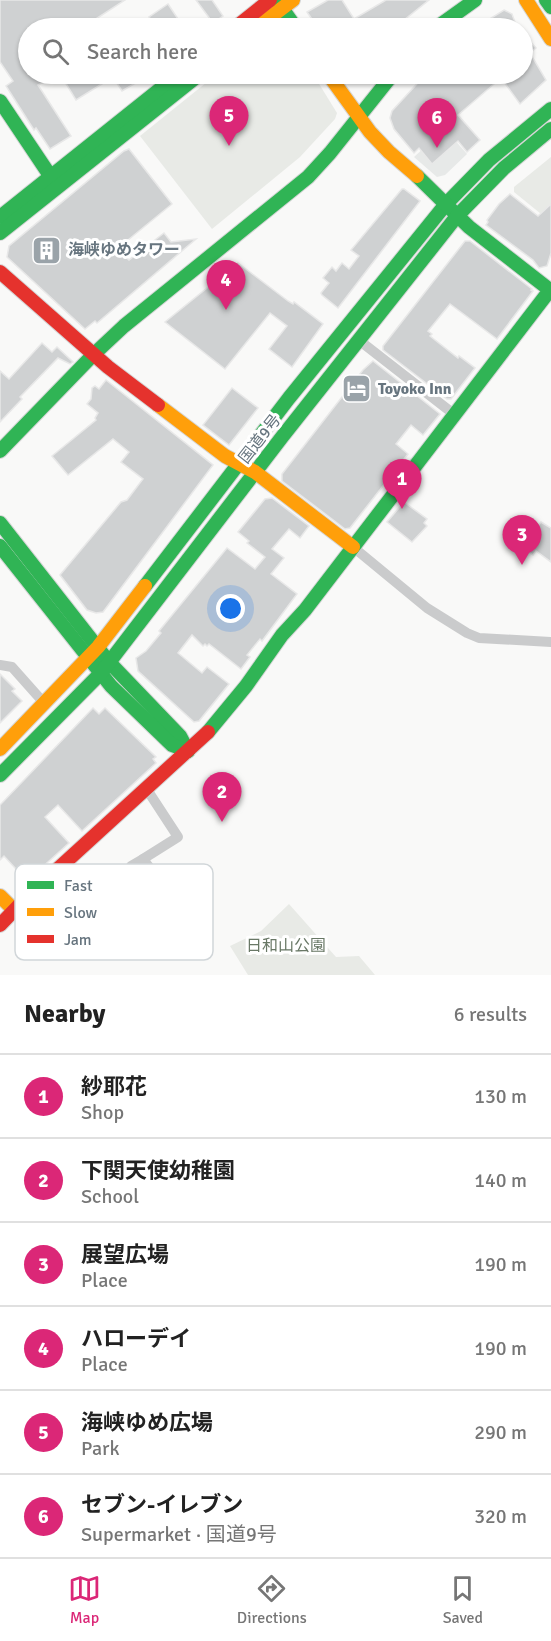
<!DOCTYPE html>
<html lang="en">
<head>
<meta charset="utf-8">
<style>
  body { margin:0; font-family:Signika,"Noto Sans JP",sans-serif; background:#f2f2f2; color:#222 }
  .you { position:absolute; left:231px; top:609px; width:21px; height:21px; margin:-15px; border:4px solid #fff; border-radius:50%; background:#1a73e8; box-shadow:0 0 0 9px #1a73e833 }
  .badge { display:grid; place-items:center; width:39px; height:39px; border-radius:50%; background:#db2777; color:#fff; font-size:20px; font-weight:700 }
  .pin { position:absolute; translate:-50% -50px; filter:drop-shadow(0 2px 3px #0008) }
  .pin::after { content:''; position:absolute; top:32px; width:21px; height:18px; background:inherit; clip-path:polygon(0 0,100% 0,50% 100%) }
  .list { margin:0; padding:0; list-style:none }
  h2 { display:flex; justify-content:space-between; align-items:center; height:78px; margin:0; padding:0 24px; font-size:26px }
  h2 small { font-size:20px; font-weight:400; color:#767676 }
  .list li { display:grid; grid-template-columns:39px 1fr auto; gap:18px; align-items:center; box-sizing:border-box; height:84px; padding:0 24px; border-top:2px solid #e0e0e0 }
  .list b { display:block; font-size:22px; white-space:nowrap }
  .list p { margin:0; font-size:20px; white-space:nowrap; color:#767676 }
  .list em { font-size:20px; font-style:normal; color:#767676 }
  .icon { flex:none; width:33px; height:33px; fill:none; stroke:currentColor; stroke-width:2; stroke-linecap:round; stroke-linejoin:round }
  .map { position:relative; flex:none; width:551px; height:975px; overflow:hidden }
  .search { position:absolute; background:#fff; box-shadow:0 2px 4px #0004; left:18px; right:18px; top:18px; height:66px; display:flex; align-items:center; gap:15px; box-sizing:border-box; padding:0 21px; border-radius:33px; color:#767676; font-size:22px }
  .sheet { height:582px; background:#fff }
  nav { display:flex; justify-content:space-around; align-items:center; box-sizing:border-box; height:84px; border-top:2px solid #e0e0e0; background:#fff; font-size:16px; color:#767676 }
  nav a { display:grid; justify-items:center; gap:3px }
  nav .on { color:#db2777 }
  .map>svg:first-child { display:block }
  .built { fill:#e7e9e8 }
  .green { fill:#e8eae6 }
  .building { fill:#cfd1d2; stroke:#e8e8e8; stroke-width:1.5 }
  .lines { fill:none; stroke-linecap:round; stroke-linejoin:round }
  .fast-casing { stroke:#d5d6d6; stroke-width:16 }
  .slow-casing { stroke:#d5d6d6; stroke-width:16 }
  .jam-casing { stroke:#d5d6d6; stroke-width:16 }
  .street { stroke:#cacbcc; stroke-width:10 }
  .fast { stroke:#30b455; stroke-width:14 }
  .slow { stroke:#ff9f0a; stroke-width:14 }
  .jam { stroke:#e5322d; stroke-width:14 }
  .labels { text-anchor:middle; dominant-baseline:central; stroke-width:6; stroke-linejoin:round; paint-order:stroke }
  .poi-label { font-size:16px; font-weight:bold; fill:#67757f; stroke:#fff; text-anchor:start }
  .street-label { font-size:16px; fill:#67757f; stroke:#fff }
  .park-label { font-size:16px; fill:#697866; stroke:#fff }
  .key { fill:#fff; stroke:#d1d6d9; stroke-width:1.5 }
  .key-label { font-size:16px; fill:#67757f }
</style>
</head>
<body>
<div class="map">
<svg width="551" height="975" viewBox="0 0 551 975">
  <rect width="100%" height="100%" fill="#f9f9f8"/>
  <polygon class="built" points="445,129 467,154 445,175 437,177 414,157"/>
  <g class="green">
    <polygon points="217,74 313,74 337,113 335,119 300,157 212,229 140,136"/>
    <polygon points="551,157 551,222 514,192 514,187"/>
    <polygon points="289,904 336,957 359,956 375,975 248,975 230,946 261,931"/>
  </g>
  <g class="building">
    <polygon points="0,0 125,0 82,28 28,28 28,74 58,74 38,85 71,136 50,149 36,128 34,130 6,86 13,81 0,62"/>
    <polygon points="196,0 212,0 223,16 213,23"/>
    <polygon points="328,0 342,0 354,19 386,0 429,0 394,28 318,28 307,12"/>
    <polygon points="168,4 184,28 157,28 149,17"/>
    <polygon points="504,10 512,14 517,28 475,28"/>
    <polygon points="522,33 536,48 530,53 546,80 520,104 501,78 458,115 480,140 467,152 458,141 432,164 419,148 414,153 394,129 390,118 392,111 426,74 522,74"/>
    <polygon points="60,74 134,74 139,81 122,91 113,77 76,100"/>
    <polygon points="129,149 172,204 117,249 129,260 164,233 171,242 196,239 97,323 95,321 85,329 7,257 9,246 124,151"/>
    <polygon points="402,189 404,189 420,201 338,308 322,295 321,293 329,283 323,278 332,267 336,271 342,263 349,269 359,256 351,250"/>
    <polygon points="510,194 538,216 551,204 551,253 547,266 539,268 533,260 486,225 488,222 487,220 499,204"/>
    <polygon points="465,241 470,241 532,289 531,290 533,291 497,339 450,304 428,331 432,334 430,336 458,358 459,356 475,368 451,399 447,399 383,350 383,346"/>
    <polygon points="238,263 288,301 293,304 294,302 323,324 292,367 269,349 287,326 270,313 225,369 165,322"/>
    <polygon points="42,343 52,352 57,347 73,362 70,364 58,358 20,397 22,399 0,422 0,371 9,379"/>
    <polygon points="373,361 440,414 423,435 411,425 396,444 408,454 350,528 345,529 282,481 282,474 363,370"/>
    <polygon points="106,380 213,465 103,612 96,613 87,610 60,575 121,502 127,500 143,479 121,462 129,452 113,439 68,475 52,456 96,420 95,418 98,413 87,404 91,399 92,388 95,386 99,389"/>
    <polygon points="232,388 258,408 229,445 203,425"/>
    <polygon points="272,498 309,526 300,538 289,529 272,549 284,558 271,574 297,594 262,641 260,639 247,655 250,657 241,669 209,644 207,646 205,644 203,646 192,635 178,653 202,673 207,667 229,684 199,721 194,722 138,671 136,658 146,651 161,633 159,631 227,548 255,569 265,557 247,543 249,541 238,532 265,499"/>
    <polygon points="404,502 427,519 424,523 427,526 412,542 387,522"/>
    <polygon points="541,522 551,528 551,562 536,551 533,555 522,547"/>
    <polygon points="0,674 15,689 12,691 22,701 0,723"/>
    <polygon points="93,708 99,714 105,708 156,757 153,759 156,763 82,831 58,805 45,817 69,843 27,881 4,856 0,860 0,805"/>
  </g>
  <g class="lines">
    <defs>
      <g id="fast">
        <polyline points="546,0 551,7"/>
        <polyline points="277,1 296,28"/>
        <polyline points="436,28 475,0"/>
        <polyline points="0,101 55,183"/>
        <polyline points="0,217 179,74"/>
        <polyline points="0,233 200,74"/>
        <polyline points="0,451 93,355 124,326 308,177 330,153 393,74"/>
        <polyline points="0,523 109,662 180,736 188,751"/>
        <polyline points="0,546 111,686 172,745 188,751"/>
        <polyline points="145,586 289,398 446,204 489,160 551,109"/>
        <polyline points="208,732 246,686 282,635 305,610 550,290 469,227 417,176"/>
        <polyline points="0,775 101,673 282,437 457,216 504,168 551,129"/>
      </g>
      <g id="slow">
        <polyline points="526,0 551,39"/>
        <polyline points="256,28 293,0"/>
        <polyline points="328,74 370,132 389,152 417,176"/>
        <polyline points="158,405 225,456 255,472 353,547"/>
        <polyline points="0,749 98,647 145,586"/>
        <polyline points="0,896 14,910"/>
      </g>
      <g id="jam">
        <polyline points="235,28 270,0"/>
        <polyline points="0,272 108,367 158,405"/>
        <polyline points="0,925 25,899 208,732"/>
      </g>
    </defs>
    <use href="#fast" class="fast-casing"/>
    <use href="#slow" class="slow-casing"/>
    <use href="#jam" class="jam-casing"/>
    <g class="street">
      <polyline points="360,341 455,415"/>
      <polyline points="353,547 427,608 467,633 479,638 551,642"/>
      <polyline points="0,665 12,667 44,703"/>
      <polyline points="143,859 178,837 146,788"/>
      <path d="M131 866 143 859 168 892C163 898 137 902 127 907 142 935 146 934 175 942"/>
    </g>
    <use href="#fast" class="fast"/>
    <use href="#slow" class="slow"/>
    <use href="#jam" class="jam"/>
  </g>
  <defs>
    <symbol id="building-square" viewBox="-11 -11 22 22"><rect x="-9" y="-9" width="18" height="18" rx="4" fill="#9aa3a9" stroke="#fff"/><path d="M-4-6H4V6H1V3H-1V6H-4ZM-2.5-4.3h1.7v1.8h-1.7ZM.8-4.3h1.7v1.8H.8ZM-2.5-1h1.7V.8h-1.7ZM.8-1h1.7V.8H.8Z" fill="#fff"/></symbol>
    <symbol id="hotel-square" viewBox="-11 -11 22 22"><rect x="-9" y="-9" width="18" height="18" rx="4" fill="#9aa3a9" stroke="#fff"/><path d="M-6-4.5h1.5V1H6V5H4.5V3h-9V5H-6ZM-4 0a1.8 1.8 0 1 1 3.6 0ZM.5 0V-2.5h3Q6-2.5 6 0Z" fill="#fff"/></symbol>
  </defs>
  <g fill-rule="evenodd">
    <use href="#building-square" x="30" y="234" width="33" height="33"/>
    <use href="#hotel-square" x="340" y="372" width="33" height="33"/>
  </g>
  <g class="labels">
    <g class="poi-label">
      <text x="68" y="250">海峡ゆめタワー</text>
      <text x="378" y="389">Toyoko Inn</text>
    </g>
    <g class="street-label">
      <text transform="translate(260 439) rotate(-52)">国道9号</text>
    </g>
    <g class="park-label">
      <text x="286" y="946">日和山公園</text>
    </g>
  </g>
  <rect x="15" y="864" width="198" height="96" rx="9" class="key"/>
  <rect x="27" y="881" width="27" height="8" fill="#30b455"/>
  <rect x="27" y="908" width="27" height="8" fill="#ff9f0a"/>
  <rect x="27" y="935" width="27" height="8" fill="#e5322d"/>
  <g class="key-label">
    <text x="64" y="891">Fast</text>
    <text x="64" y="918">Slow</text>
    <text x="64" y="945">Jam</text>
  </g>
</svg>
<div class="you"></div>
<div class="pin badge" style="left:402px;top:509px">1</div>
<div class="pin badge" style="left:222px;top:822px">2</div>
<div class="pin badge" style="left:522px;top:565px">3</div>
<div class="pin badge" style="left:226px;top:310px">4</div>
<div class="pin badge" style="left:229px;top:146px">5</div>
<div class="pin badge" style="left:437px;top:148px">6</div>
<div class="search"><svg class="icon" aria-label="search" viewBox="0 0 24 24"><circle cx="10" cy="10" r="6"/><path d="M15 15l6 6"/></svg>Search here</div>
</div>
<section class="sheet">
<h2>Nearby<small>6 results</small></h2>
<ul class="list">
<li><span class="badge">1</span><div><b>紗耶花</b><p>Shop</p></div><em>130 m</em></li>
<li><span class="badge">2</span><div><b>下関天使幼稚園</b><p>School</p></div><em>140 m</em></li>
<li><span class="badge">3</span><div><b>展望広場</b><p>Place</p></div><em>190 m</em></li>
<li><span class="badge">4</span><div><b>ハローデイ</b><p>Place</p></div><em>190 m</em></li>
<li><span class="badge">5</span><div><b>海峡ゆめ広場</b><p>Park</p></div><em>290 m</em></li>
<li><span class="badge">6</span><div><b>セブン-イレブン</b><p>Supermarket · 国道9号</p></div><em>320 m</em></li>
</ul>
</section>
<nav>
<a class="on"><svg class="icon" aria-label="map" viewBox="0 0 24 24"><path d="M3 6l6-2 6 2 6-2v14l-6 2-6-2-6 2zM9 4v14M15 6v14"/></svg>Map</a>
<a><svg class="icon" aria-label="directions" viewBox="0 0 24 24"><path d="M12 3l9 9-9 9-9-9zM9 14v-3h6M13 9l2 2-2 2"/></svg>Directions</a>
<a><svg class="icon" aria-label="saved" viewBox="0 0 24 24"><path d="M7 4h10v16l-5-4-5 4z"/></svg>Saved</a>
</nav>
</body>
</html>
